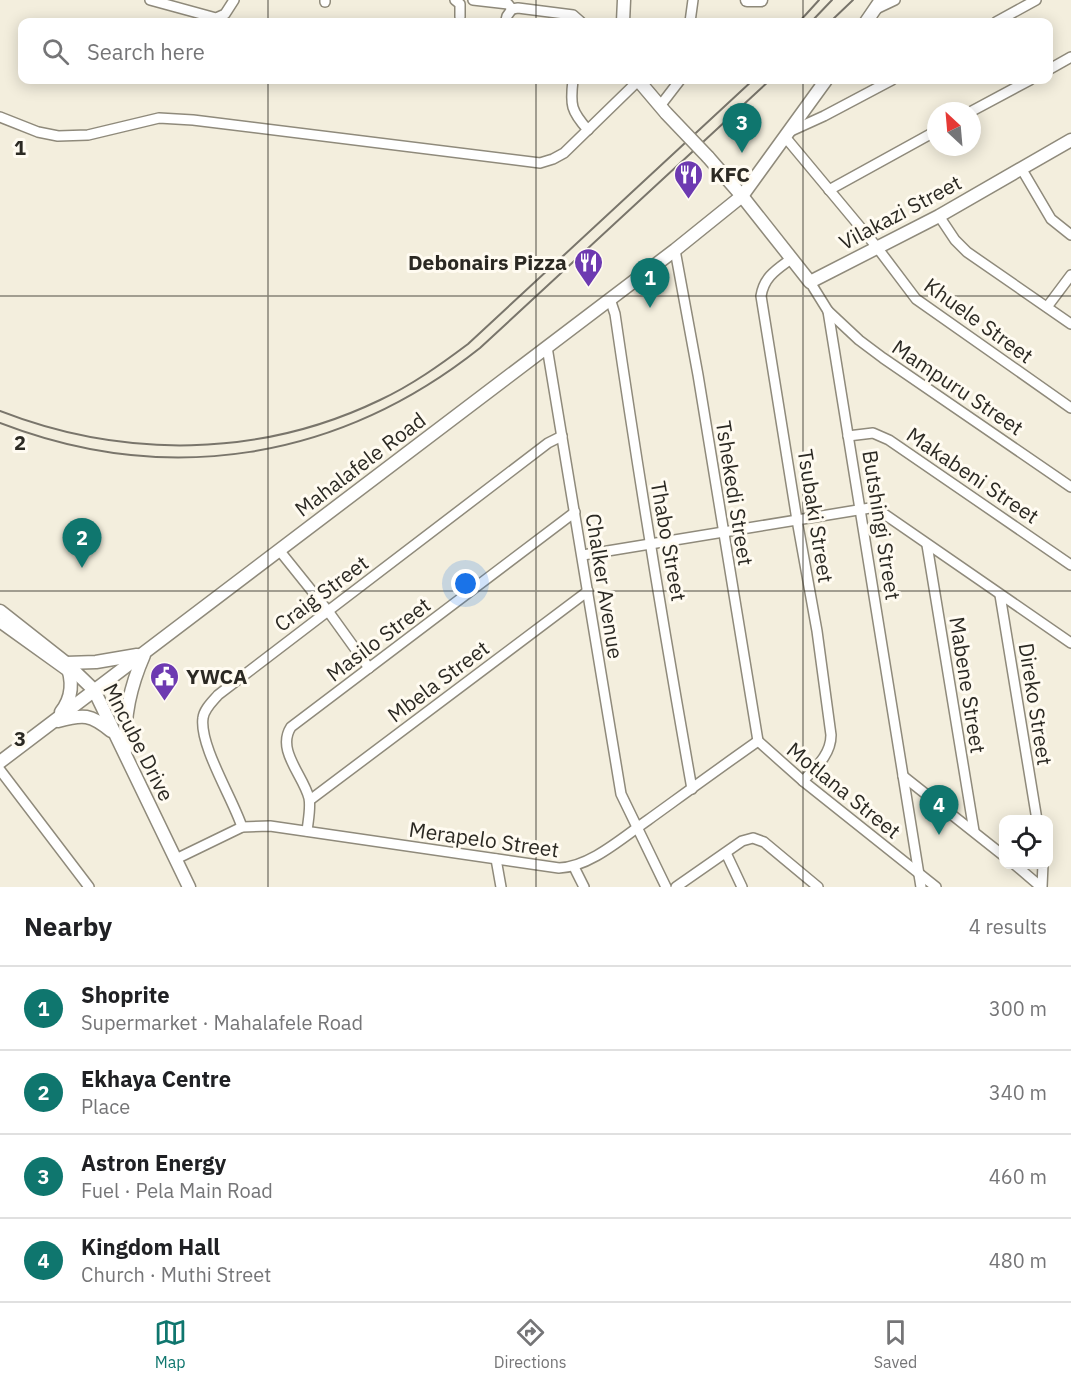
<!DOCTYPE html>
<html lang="en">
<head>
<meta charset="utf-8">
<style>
  body { margin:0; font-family:"IBM Plex Sans",sans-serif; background:#f2f2f2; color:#202124 }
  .controls { position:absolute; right:18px; bottom:18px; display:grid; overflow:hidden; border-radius:12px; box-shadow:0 3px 15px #0003 }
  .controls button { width:54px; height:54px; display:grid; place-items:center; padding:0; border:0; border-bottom:2px solid #e0e0e0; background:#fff; color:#202124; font:30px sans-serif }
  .compass { position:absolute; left:927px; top:102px; width:54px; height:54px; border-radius:50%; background:#fff; box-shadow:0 3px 15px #0003; rotate:334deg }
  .you { position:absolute; left:466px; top:584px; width:21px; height:21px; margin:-15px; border:4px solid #fff; border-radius:50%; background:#1a73e8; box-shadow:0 0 0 9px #1a73e833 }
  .badge { display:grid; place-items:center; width:39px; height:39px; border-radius:50%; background:#0f766e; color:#fff; font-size:20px; font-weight:700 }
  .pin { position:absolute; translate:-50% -50px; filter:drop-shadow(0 2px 3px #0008) }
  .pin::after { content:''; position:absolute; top:32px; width:21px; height:18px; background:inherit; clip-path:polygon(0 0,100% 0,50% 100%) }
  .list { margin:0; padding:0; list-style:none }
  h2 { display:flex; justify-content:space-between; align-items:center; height:78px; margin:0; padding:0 24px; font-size:26px }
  h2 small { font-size:20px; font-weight:400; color:#757577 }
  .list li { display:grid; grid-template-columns:39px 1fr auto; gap:18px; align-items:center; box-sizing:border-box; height:84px; padding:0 24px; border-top:2px solid #e0e0e0 }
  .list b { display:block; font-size:22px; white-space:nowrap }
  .list p { margin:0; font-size:20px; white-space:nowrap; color:#757577 }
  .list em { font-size:20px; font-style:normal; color:#757577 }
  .icon { flex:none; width:33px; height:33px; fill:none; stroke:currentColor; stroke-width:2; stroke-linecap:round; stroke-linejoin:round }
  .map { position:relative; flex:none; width:1071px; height:887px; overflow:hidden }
  .search { position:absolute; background:#fff; box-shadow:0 3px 15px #0003; left:18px; right:18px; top:18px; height:66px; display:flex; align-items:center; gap:15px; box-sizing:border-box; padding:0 21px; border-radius:12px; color:#757577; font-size:22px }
  .sheet { height:414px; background:#fff }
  nav { display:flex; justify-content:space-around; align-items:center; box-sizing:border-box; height:84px; border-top:2px solid #e0e0e0; background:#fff; font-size:16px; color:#757577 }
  nav a { display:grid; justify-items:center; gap:3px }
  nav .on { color:#0f766e }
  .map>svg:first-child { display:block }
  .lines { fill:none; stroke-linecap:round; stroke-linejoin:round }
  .street-casing { stroke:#8f8a7b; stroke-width:12 }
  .secondary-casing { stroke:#8f8a7b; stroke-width:15 }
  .street { stroke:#fff; stroke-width:9 }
  .secondary { stroke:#fff; stroke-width:12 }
  .rail { stroke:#79756b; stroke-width:2 }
  .secondary-bridge-casing { stroke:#8f8a7b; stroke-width:15; stroke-linecap:butt }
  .secondary-bridge { stroke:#fff; stroke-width:12 }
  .grid { fill:none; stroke:#2b2923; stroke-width:1.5; stroke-opacity:0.55 }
  .labels { text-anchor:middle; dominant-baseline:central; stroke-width:6; stroke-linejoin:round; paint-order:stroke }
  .poi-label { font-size:21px; font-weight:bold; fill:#2b2923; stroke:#fffbf1; text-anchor:start }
  .street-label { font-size:21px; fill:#2b2923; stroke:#fffbf1 }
  .grid-label { font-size:20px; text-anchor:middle; font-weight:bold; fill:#2b2923; stroke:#fffbf1; stroke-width:6; stroke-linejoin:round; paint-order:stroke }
</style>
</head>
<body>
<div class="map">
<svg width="1071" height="887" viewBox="0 0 1071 887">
  <rect width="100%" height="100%" fill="#f3eedd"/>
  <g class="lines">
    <defs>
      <g id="street">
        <polyline points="150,0 216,18 225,14 234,0"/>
        <polyline points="455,0 460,4 460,17"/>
        <polyline points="473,0 508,4 512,9 518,8 573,15 581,22"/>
        <polyline points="325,2 325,0"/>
        <polyline points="876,9 895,0"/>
        <polyline points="506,20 507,16 512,9"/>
        <polyline points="690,22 693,0"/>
        <polyline points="996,22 1036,0"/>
        <polyline points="1048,70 1071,57"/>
        <path d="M573 80C570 105 571 111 588 130"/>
        <polyline points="660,106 680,80"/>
        <polyline points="972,111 1030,80"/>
        <polyline points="0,117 38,132 58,136 88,135 159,118 193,120 540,163 553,159 564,153 639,80"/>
        <polyline points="791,131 824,116 892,80"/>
        <polyline points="786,138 876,246 916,299 1071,408"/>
        <polyline points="1021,168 1051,219 1071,235"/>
        <polyline points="829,190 936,131"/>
        <polyline points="939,216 955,240 967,252 1071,324"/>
        <polyline points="675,250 698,375 758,741"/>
        <path d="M791 259C776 270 764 277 761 296L797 520 817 631 831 735C831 755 815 768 803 781"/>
        <polyline points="810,282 828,311 921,887"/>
        <path d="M610 299 615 314C638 472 664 631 692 789"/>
        <polyline points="1047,307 1071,275"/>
        <polyline points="828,311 859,340 883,358 1071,487"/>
        <polyline points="547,347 621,794 666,887"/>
        <polyline points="848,436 873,433 889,440 1071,565"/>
        <polyline points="927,545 974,831"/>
        <polyline points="279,550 328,611 369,668"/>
        <polyline points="583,555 870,508 877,509 1071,643"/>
        <polyline points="1000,595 1037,820"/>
        <polyline points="0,623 71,674"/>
        <polyline points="758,741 803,781 936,887"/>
        <polyline points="0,770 89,887"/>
        <polyline points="903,776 1004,856"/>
        <polyline points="310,800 588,591"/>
        <path d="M242 827C233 799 199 745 203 718 204 709 213 701 218 695L548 443 562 436"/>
        <path d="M307 831C308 821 311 808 309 798 303 775 276 750 291 727L575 512"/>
        <polyline points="726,853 742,887"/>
        <path d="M176 859 242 827 270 826 559 868C590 867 622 838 648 820 684 794 721 767 758 741"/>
        <polyline points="496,859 501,887"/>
        <polyline points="1014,864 1041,887"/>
        <polyline points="574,867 584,887"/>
        <polyline points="676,887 742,841 753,838 764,842 818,887"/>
        <polyline points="1042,887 1043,864"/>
      </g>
      <g id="secondary">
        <polyline points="747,0 761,0"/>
        <polyline points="623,22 624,0"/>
        <polyline points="866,22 881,0"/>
        <polyline points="638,80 666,113"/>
        <polyline points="708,157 742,196 810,282 939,216 1071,140"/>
        <polyline points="0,611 66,663 94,690 189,887"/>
        <path d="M61 712C73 697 73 680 66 663L96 662 137 655"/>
        <path d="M58 721C83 714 91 714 111 731"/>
        <path d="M125 751C124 716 130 687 144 655"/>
        <polyline points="0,762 675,250 742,196 826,80"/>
      </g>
    </defs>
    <use href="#street" class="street-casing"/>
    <use href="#secondary" class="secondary-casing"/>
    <use href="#street" class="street"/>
    <use href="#secondary" class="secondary"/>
    <g class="rail">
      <polyline points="799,22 819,0"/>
      <polyline points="811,22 832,0"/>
      <polyline points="830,22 853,0"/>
      <path d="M0 411C123 459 260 458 380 400 412 385 440 365 468 344L753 80"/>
      <path d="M0 423C168 488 339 460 480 348L770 80"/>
    </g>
    <defs>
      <polyline id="secondary-bridge" points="666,113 708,157"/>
    </defs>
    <use href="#secondary-bridge" class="secondary-bridge-casing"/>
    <use href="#secondary-bridge" class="secondary-bridge"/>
  </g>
  <path class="grid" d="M268 0V22M536 0V22M803 0V22M268 80V887M536 80V887M803 80V887M0 296H1071M0 591H1071"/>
  <defs>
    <symbol id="restaurant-pin" viewBox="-11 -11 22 30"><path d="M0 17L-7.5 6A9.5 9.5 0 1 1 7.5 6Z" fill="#6d3ab1" stroke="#fffbf1"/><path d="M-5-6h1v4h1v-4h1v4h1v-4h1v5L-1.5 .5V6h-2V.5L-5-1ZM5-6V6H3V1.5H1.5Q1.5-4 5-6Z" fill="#fff"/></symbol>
    <symbol id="civic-pin" viewBox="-11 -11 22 30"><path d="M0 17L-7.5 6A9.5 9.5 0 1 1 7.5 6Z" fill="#6d3ab1" stroke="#fffbf1"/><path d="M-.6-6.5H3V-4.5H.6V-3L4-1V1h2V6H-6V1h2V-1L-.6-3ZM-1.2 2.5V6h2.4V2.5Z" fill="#fff"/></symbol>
  </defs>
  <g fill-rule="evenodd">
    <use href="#restaurant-pin" x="672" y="158" width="33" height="45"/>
    <use href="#restaurant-pin" x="572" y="246" width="33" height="45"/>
    <use href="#civic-pin" x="148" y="660" width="33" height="45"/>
  </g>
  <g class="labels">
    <g class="poi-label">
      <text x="710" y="174">KFC</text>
      <text x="567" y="262" text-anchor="end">Debonairs Pizza</text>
      <text x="186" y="676">YWCA</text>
    </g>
    <g class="street-label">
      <text transform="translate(900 212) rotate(-28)">Vilakazi Street</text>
      <text transform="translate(979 320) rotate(36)">Khuele Street</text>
      <text transform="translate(958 387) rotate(34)">Mampuru Street</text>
      <text transform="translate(360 464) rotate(-37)">Mahalafele Road</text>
      <text transform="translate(973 475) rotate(34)">Makabeni Street</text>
      <text transform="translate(735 493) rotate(81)">Tshekedi Street</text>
      <text transform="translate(816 516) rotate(81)">Tsubaki Street</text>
      <text transform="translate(882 525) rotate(81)">Butshingi Street</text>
      <text transform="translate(669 541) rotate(80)">Thabo Street</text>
      <text transform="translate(605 586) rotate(81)">Chalker Avenue</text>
      <text transform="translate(321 593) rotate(-37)">Craig Street</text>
      <text transform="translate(378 639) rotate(-37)">Masilo Street</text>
      <text transform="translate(438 681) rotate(-37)">Mbela Street</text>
      <text transform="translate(968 685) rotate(81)">Mabene Street</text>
      <text transform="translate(1036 704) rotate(81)">Direko Street</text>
      <text transform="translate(139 742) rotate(63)">Mncube Drive</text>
      <text transform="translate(844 790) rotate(39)">Motlana Street</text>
      <text transform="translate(484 839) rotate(8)">Merapelo Street</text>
    </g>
  </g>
  <g class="grid-label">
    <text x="20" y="155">1</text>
    <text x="20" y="450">2</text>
    <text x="20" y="746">3</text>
  </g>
</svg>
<div class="controls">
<button><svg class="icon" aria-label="locate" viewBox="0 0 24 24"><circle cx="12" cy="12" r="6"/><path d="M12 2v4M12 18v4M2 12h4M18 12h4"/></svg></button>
</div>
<svg class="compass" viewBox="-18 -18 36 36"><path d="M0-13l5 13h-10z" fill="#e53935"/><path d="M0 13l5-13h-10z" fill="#757577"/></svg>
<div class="you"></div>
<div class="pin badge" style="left:650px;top:308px">1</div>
<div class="pin badge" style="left:82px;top:568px">2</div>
<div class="pin badge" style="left:742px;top:153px">3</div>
<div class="pin badge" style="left:939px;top:835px">4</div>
<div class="search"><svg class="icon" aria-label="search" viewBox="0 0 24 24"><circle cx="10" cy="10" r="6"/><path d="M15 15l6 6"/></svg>Search here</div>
</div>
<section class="sheet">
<h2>Nearby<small>4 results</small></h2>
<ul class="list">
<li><span class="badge">1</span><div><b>Shoprite</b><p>Supermarket · Mahalafele Road</p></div><em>300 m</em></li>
<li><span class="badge">2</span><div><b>Ekhaya Centre</b><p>Place</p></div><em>340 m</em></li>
<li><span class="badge">3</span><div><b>Astron Energy</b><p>Fuel · Pela Main Road</p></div><em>460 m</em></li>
<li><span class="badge">4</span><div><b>Kingdom Hall</b><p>Church · Muthi Street</p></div><em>480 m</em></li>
</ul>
</section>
<nav>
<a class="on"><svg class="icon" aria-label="map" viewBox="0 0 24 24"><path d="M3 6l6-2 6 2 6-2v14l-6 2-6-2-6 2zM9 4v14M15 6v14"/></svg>Map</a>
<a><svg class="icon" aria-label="directions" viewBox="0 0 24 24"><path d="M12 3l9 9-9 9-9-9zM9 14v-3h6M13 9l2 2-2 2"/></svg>Directions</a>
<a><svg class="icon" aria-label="saved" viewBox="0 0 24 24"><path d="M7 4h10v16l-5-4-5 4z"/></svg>Saved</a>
</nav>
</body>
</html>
